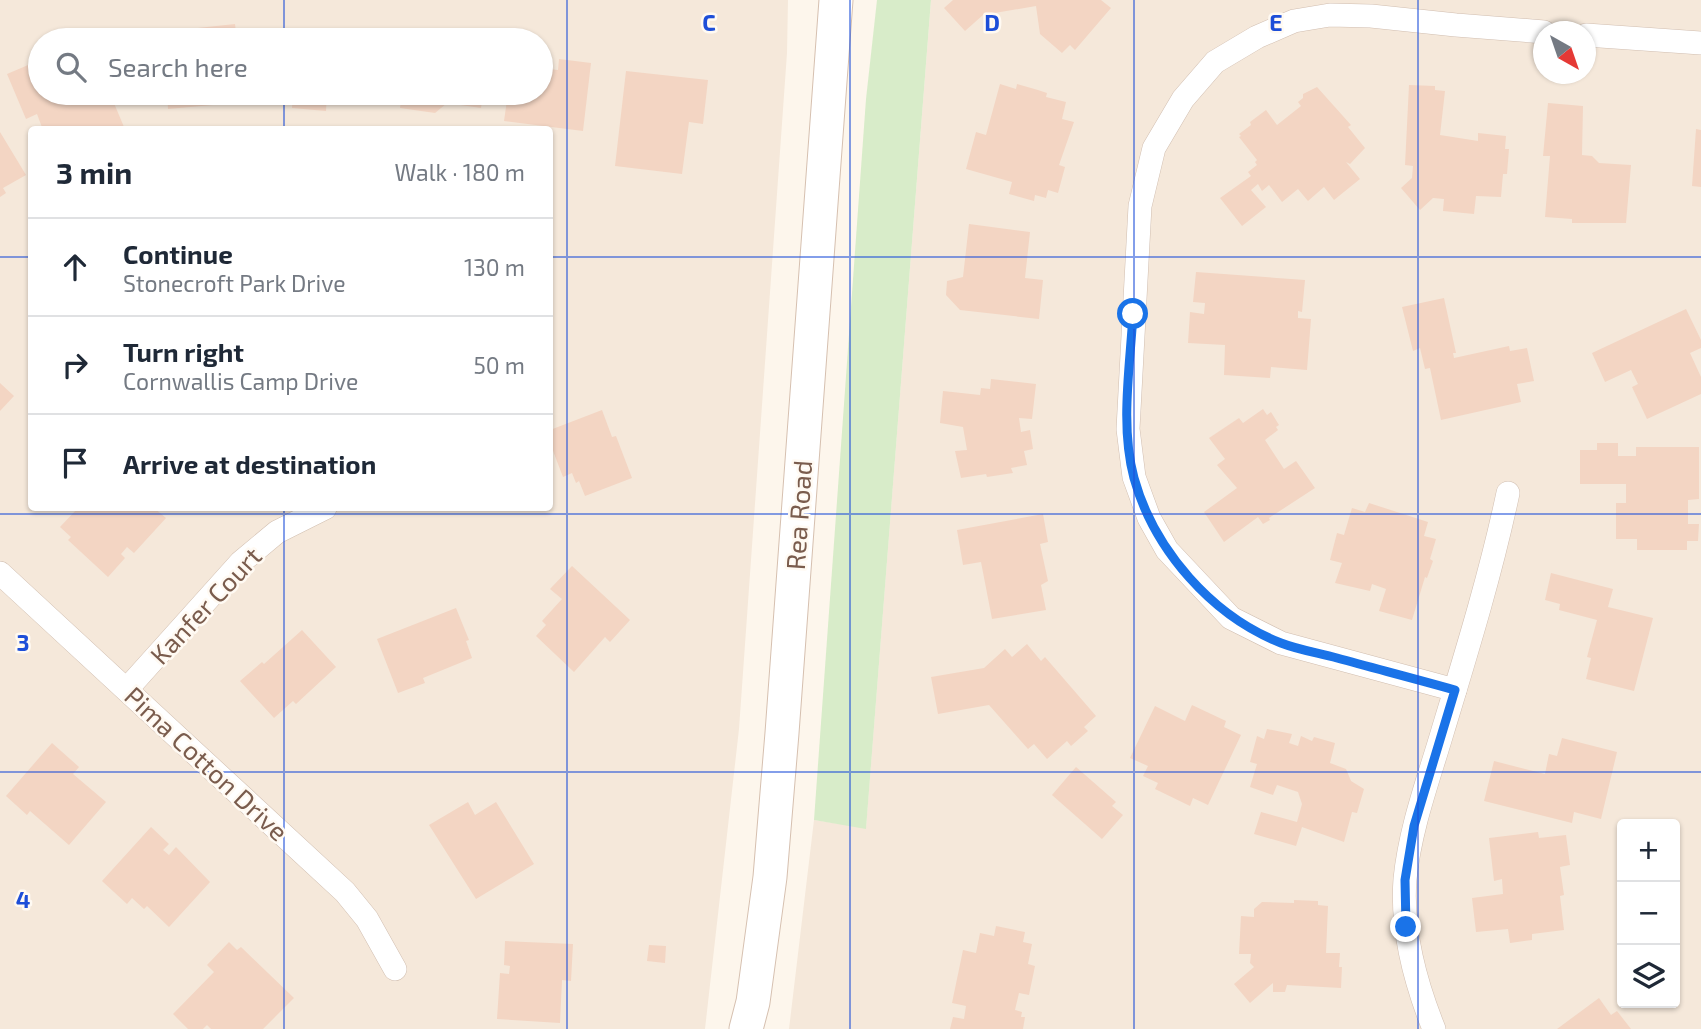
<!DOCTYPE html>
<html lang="en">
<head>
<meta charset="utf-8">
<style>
  body { margin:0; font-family:"Exo 2",sans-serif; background:#f6f6f7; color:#1f2937 }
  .controls { position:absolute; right:21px; bottom:21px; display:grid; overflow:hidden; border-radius:7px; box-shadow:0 2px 5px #0004 }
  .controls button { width:63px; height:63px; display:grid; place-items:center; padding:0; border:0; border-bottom:2px solid #e0e1e3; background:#fff; color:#1f2937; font:35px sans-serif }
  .compass { position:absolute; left:1533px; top:21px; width:63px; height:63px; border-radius:50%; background:#fff; box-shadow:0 2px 5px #0004; rotate:140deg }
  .stop { position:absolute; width:21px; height:21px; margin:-16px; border:5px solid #1a73e8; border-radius:50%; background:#fff }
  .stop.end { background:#1a73e8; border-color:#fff; box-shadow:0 2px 7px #0008 }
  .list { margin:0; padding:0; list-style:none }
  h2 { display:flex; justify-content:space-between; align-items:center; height:91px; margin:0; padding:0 28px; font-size:30px }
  h2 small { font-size:23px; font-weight:400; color:#747a83 }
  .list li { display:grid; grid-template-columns:46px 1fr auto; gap:21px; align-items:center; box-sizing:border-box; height:98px; padding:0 28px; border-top:2px solid #e0e1e3 }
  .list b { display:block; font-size:26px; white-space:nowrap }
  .list p { margin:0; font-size:23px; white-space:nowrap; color:#747a83 }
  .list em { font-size:23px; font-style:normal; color:#747a83 }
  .icon { flex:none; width:38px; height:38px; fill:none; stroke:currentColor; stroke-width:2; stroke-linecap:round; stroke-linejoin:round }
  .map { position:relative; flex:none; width:1701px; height:1029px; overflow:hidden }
  .search { position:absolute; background:#fff; box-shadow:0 2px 5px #0004; left:28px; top:28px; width:525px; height:77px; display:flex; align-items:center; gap:18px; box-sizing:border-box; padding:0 24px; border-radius:38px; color:#747a83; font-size:26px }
  .panel { position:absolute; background:#fff; box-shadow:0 2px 5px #0004; left:28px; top:126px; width:525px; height:385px; border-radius:7px }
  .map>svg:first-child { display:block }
  .residential { fill:#f5e8da; fill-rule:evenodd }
  .green { fill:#d8ecc9 }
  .building { fill:#f3d5c3 }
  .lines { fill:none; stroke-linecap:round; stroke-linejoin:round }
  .street-casing { stroke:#d1beb0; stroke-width:24 }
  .secondary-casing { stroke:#d6c0b0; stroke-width:35 }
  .street { stroke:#fff; stroke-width:23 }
  .secondary { stroke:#fff; stroke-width:33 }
  .route { stroke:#1a73e8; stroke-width:9 }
  .grid { fill:none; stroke:#1d4ed8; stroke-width:2; stroke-opacity:0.55 }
  .labels { text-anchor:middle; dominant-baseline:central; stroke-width:5; stroke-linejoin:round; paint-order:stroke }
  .street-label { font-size:26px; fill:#7a5c4d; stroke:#fffaf3 }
  .grid-label { font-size:23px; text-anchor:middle; font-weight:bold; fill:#1d4ed8; stroke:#fffaf3; stroke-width:5; stroke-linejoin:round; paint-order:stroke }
</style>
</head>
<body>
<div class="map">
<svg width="1701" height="1029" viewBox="0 0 1701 1029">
  <rect width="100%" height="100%" fill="#fdf6ec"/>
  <g class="residential">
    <path d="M0 0H788L787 53 739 729 705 1029H0ZM40 40H541V93H40ZM32 130H550V508H32Z"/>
    <path d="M931 0H1701V1029H789L814 820 866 828ZM1544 32H1586V74H1544ZM1622 824H1675V1003H1622Z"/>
  </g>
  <polygon class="green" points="877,0 931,0 866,829 814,820 866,99"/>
  <g class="building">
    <polygon points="953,0 1101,0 1111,8 1075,50 1070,45 1062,53 1040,34 1036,6 983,15 965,31 944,8"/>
    <polygon points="235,24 237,40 152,40 151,33"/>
    <polygon points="341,32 357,34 356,40 319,40 320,34"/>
    <polygon points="559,59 591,63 583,131 504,121 508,93 541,93 541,68 558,70"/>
    <polygon points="40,60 40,93 105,93 107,97 111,96 124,127 118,130 43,130 37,114 26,119 7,74"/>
    <polygon points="626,71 708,80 703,124 689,122 682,174 615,166"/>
    <polygon points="1000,84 1016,89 1017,84 1038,90 1047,93 1046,97 1066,102 1062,119 1074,122 1059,165 1065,167 1058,193 1048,190 1046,198 1035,195 1034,201 1009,194 1012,182 966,169 976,132 986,135"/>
    <polygon points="1409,85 1435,86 1435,90 1445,91 1440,135 1478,141 1478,133 1506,136 1505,149 1509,149 1507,174 1503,174 1501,197 1476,196 1474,214 1443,211 1444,199 1433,198 1420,210 1401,188 1412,178 1413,166 1405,165"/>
    <polygon points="1317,87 1351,125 1348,127 1365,148 1350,164 1346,162 1360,179 1334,200 1324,187 1308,201 1298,189 1282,202 1269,185 1262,191 1258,184 1251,190 1266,207 1242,226 1220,198 1251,176 1248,172 1257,165 1255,162 1257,160 1239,137 1241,136 1239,134 1251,125 1250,122 1266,110 1277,125 1301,106 1298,102 1303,98 1303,94"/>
    <polygon points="167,93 223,93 224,104 168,109"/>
    <polygon points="293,93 327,93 326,111 292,108"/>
    <polygon points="335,93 366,93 365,97 335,95"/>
    <polygon points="402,93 483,93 481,108 447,103 435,113 400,108"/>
    <polygon points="1548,103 1583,106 1582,155 1592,156 1599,163 1631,165 1626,223 1572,223 1572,219 1545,217 1550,156 1543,156"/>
    <polygon points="1696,129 1701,130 1701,187 1692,186"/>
    <polygon points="0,132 26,175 3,188 6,193 0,197"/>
    <polygon points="969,224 1030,232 1025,278 1043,280 1039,319 960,310 946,295 947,281 963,277"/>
    <polygon points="1196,272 1305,280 1302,312 1298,311 1298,318 1311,319 1307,370 1271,367 1270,378 1224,375 1225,345 1188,343 1190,312 1204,314 1205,303 1193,302"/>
    <polygon points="1444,298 1456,353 1453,353 1454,358 1509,346 1510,351 1527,348 1534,381 1517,384 1521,402 1441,420 1430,368 1425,369 1420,348 1413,351 1402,307"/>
    <polygon points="1686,309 1701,340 1701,348 1690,353 1701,377 1701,394 1647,419 1632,387 1638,384 1631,370 1605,382 1592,353"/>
    <polygon points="991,379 1036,384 1032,419 1019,418 1021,432 1030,430 1033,449 1024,451 1027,465 1011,468 1013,473 987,477 986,474 961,478 955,451 967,450 963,427 940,423 943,391 980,395 981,388 990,389"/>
    <polygon points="0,383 14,396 0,411"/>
    <polygon points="1263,409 1267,415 1271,412 1279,425 1276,427 1278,430 1265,440 1284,469 1296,461 1315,488 1269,518 1270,520 1263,524 1258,517 1224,542 1204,512 1237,488 1217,465 1225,459 1209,438 1239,418 1243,423"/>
    <polygon points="602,410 612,437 616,436 632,478 585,496 579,481 576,483 572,473 563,477 550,443 550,430"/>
    <polygon points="1597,443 1618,443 1618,456 1636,456 1636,447 1699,447 1699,499 1688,500 1688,524 1699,524 1698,541 1687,541 1687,550 1637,550 1637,539 1616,539 1616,503 1626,503 1626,484 1580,484 1580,450 1597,450"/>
    <polygon points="1369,503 1428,522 1424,536 1436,539 1430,559 1433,561 1427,578 1425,577 1412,620 1379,611 1386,589 1372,584 1370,591 1335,583 1342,563 1330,560 1337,533 1344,535 1352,508 1365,512"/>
    <polygon points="78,508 86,508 89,511 92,508 154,508 166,518 134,553 127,547 121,554 125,558 108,577 68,540 71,537 60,527"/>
    <polygon points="1043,514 1048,542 1040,544 1048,581 1041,585 1046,610 992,619 981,562 963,565 957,530"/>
    <polygon points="572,566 630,620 610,642 605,637 574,672 536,636 546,625 542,621 562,599 550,589"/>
    <polygon points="1551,573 1613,589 1608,607 1653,618 1634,691 1586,679 1591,658 1587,657 1597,620 1559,610 1560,604 1545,600"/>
    <polygon points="456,608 469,640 466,641 472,658 423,678 425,683 398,693 377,639"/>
    <polygon points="302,630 336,667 296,704 293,701 274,718 240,681 262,662 264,664"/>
    <polygon points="1027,644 1041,661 1045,657 1096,716 1084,727 1088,731 1071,746 1067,741 1047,759 1034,744 1028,749 989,705 938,714 931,677 984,668 1005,649 1012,657"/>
    <polygon points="1192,705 1226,721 1224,727 1241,735 1208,805 1193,798 1190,806 1155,789 1158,783 1143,776 1148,766 1130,758 1155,706 1185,721"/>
    <polygon points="1267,729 1292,734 1289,743 1298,746 1301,736 1312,741 1314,737 1335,743 1330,763 1346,769 1351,781 1364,789 1357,813 1352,812 1344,842 1302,827 1296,846 1254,834 1261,812 1297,822 1302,804 1298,792 1277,785 1273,795 1250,787 1257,764 1250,762 1257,736 1264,739"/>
    <polygon points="1562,738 1617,752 1601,819 1574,812 1572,823 1484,801 1494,761 1545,774 1549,754 1557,756"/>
    <polygon points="52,743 79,767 73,774 106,802 69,845 30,811 27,815 6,796"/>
    <polygon points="1076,767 1116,802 1112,806 1123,815 1102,839 1052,795"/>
    <polygon points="468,802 475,815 496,802 534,864 476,899 429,825"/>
    <polygon points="151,827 169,844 163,850 169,855 176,847 210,882 169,927 147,906 144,909 132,898 127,904 102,881"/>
    <polygon points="1538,832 1539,838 1566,835 1570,865 1560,867 1564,895 1560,896 1564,930 1532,934 1532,940 1510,943 1508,929 1476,932 1472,898 1503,894 1502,879 1494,881 1489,838"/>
    <polygon points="1294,900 1318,901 1318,905 1328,906 1326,953 1340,953 1339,967 1342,967 1341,988 1287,985 1285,992 1273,992 1273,983 1250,1003 1234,984 1254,967 1250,963 1251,954 1239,954 1241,916 1254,917 1254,909 1262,902 1294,903"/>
    <polygon points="996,926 1025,932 1023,942 1032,944 1028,964 1035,966 1029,995 1019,993 1015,1010 1022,1012 1021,1017 1025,1017 1023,1029 950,1029 953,1017 964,1019 966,1006 952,1003 963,950 976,953 980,933 994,936"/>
    <polygon points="505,941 573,944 571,981 562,980 560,1023 497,1019 500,973 509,974 510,966 504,965"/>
    <polygon points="229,942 237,950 241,947 294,998 263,1029 211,1029 207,1025 203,1029 188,1029 173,1014 214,972 207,965"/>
    <polygon points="649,945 666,946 665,963 647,961"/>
    <polygon points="1599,998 1611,1015 1617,1011 1631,1029 1557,1029"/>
  </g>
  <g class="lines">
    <defs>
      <g id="street">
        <polyline points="1586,35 1701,43"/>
        <polyline points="0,573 345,892 367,919 395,969"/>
        <polyline points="127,689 241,562 277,532 325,508"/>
        <polyline points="1455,690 1281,643 1231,618 1167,550 1149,518 1134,477 1128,429 1140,206 1154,148 1183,99 1215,62 1257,37 1294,21 1330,15 1371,16 1456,25 1544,32"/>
        <path d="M1434 1029C1415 982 1401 931 1405 879 1410 828 1429 778 1443 730 1467 651 1491 573 1508 493"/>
      </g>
      <polyline id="secondary" points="746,1029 753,1002 770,877 782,733 836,0"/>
    </defs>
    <use href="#street" class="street-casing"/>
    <use href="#secondary" class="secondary-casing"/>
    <use href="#street" class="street"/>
    <use href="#secondary" class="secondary"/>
  </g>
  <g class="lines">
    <path class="route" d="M1133 314C1130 367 1120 426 1134 478 1154 550 1212 616 1281 643 1299 650 1319 653 1337 658 1377 669 1416 679 1455 690L1414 826 1405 880 1406 927"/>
  </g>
  <path class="grid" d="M284 0V40M567 0V1029M850 0V1029M1134 0V1029M1418 0V1029M284 93V130M0 257H32M550 257H1701M284 508V1029M0 514H1701M0 772H1701"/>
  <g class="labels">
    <g class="street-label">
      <text transform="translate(798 515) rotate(-86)">Rea Road</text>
      <text transform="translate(205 605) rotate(-47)">Kanfer Court</text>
      <text transform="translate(207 763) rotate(43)">Pima Cotton Drive</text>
    </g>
  </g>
  <g class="grid-label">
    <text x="709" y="31">C</text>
    <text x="992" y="31">D</text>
    <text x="1276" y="31">E</text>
    <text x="23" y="651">3</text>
    <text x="23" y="908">4</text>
  </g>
</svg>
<div class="controls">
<button>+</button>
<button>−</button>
<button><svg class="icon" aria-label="layers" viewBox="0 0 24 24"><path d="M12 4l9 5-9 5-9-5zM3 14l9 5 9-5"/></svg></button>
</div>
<svg class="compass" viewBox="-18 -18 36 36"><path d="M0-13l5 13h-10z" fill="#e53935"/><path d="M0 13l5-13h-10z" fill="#747a83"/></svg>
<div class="stop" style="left:1133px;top:314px"></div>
<div class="stop end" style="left:1406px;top:927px"></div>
<div class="search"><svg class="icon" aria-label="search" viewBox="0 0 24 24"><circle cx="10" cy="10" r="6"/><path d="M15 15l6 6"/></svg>Search here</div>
<section class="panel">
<h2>3 min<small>Walk · 180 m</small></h2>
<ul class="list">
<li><svg class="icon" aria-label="ahead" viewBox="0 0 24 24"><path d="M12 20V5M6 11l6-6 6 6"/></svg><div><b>Continue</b><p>Stonecroft Park Drive</p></div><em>130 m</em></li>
<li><svg class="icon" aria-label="right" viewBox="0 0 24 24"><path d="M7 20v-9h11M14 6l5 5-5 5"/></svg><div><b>Turn right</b><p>Cornwallis Camp Drive</p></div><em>50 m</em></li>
<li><svg class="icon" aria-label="arrive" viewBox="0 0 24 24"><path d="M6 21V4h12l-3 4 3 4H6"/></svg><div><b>Arrive at destination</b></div></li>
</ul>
</section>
</div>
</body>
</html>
